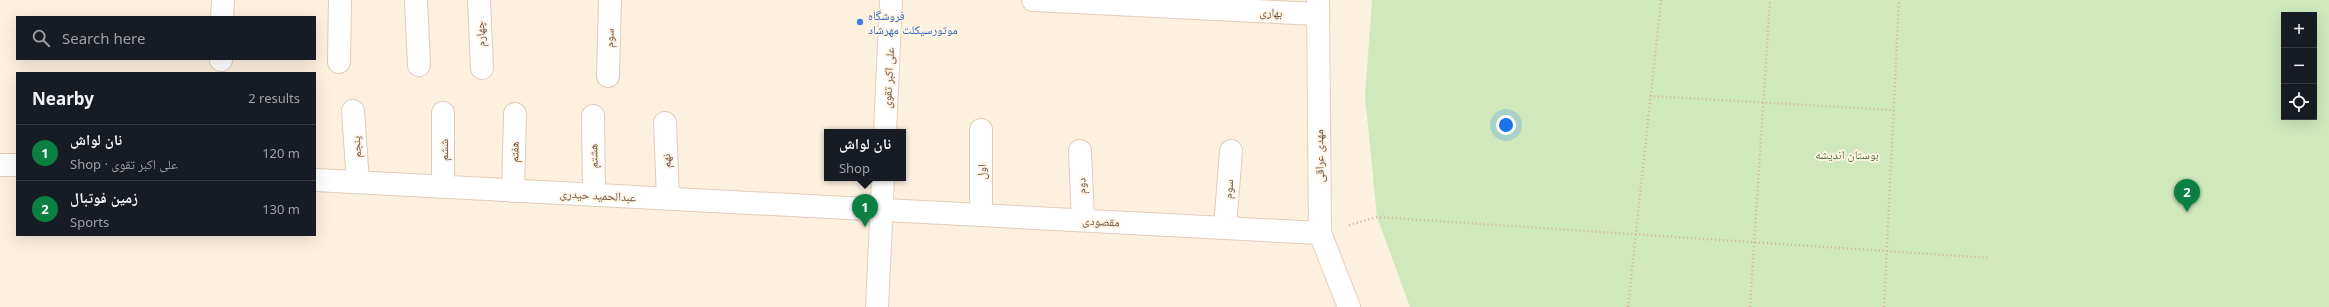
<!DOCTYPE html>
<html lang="en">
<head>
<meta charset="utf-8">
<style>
  body { margin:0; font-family:"Noto Sans","Noto Naskh Arabic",sans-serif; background:#20242c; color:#f1f3f6 }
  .controls { position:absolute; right:12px; top:12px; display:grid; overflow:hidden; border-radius:0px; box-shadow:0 4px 16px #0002 }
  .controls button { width:36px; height:36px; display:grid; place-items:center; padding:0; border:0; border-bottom:1px solid #363941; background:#171b24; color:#f1f3f6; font:20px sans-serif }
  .you { position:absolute; left:1506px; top:125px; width:14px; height:14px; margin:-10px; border:3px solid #fff; border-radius:50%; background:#1a73e8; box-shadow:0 0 0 6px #1a73e833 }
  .badge { display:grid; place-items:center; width:26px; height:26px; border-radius:50%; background:#0b8043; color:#fff; font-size:13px; font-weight:700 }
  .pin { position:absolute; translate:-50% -33px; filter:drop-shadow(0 1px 2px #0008) }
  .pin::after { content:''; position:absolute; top:21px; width:14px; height:12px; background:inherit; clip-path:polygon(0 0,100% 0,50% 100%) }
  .popup { position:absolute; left:824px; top:129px; width:82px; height:52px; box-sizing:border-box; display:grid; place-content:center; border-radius:0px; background:#171b24; filter:drop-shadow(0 1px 3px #0005); font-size:13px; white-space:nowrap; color:#9ea1a6 }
  .popup b { font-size:15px; color:#f1f3f6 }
  .popup::after { content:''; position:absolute; left:50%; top:100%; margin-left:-8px; border:8px solid transparent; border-top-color:#171b24 }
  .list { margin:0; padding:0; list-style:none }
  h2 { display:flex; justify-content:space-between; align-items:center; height:52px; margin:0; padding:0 16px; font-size:17px }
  h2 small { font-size:13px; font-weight:400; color:#9ea1a6 }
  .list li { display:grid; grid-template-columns:26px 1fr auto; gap:12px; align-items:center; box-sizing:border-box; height:56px; padding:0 16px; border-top:1px solid #363941 }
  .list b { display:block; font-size:15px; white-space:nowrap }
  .list p { margin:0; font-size:13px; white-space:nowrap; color:#9ea1a6 }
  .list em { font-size:13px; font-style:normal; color:#9ea1a6 }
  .icon { flex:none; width:22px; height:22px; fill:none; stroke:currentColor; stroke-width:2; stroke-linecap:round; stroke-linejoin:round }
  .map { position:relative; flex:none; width:2329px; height:307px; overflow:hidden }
  .search { position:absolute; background:#171b24; box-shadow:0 4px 16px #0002; left:16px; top:16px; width:300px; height:44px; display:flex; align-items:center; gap:10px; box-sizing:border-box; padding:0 14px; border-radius:0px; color:#9ea1a6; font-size:15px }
  .panel { position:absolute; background:#171b24; box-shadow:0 4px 16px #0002; left:16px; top:72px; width:300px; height:164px; border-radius:0px }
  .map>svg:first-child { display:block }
  .green { fill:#cfe9bd; fill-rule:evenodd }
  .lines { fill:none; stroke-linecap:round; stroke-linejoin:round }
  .street-casing { stroke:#e0ccba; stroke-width:24 }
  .secondary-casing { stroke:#e7ceba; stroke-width:24 }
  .path { stroke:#d6b099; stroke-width:2.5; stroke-dasharray:1 3; stroke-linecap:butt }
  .street { stroke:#fff; stroke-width:22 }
  .secondary { stroke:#fff; stroke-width:22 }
  .shop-dot { fill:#3f7fe0; stroke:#fff4e4; stroke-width:1.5 }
  .labels { text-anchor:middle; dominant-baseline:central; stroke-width:3.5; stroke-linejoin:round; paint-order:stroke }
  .street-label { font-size:12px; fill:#725546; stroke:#fff4e4 }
  .shop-label { font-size:12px; fill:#366cbe; stroke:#fff4e4; text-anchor:start }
  .park-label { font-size:12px; fill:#50783e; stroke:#fff4e4 }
</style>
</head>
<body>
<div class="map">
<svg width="2329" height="307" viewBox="0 0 2329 307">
  <rect width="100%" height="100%" fill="#fcf0de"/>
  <path class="green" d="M1372 0H2329V307H1410L1377 217 1365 96ZM2284 15H2314V117H2284Z"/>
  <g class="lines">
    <defs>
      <g id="street">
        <polyline points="416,0 419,65"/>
        <polyline points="479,0 482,68"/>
        <polyline points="1033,0 1317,14"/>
        <polyline points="222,17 223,0"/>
        <polyline points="221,60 221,59"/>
        <polyline points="339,62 340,0"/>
        <polyline points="608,76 610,0"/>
        <polyline points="353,111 358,182"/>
        <polyline points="443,113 443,187"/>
        <polyline points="593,116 594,195"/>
        <polyline points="665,123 668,198"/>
        <polyline points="981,130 981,215"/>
        <polyline points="1080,151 1083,220"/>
        <polyline points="0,165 17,165"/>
        <polyline points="315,180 1320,233"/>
        <polyline points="513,191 515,114"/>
        <polyline points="1225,227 1231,151"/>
      </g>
      <g id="secondary">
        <polyline points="1318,0 1320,233 1349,307"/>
        <polyline points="885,132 891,0"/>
        <polyline points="877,307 883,178"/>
      </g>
    </defs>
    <use href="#street" class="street-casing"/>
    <use href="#secondary" class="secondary-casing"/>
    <g class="path">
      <polyline points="1650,96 1893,110"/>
      <polyline points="1349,225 1377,217 1990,258"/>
      <polyline points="1628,307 1661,0"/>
      <polyline points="1750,307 1770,0"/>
      <polyline points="1884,307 1899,0"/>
    </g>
    <use href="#street" class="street"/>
    <use href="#secondary" class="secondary"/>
  </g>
  <circle class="shop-dot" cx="860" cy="22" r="4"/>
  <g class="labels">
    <g class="street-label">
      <text transform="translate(1271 12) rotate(3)">بهاری</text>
      <text transform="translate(480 34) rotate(-92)">چهارم</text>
      <text transform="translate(609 38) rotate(-88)">سوم</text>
      <text transform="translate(888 78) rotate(-87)">علی اکبر تقوی</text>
      <text transform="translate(356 147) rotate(-94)">پنجم</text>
      <text transform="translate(443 150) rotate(-90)">ششم</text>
      <text transform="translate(514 152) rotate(-89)">هفتم</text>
      <text transform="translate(593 156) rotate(-91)">هشتم</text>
      <text transform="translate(1319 156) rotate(-91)">مهدی عراقی</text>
      <text transform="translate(666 161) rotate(-92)">نهم</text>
      <text transform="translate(981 172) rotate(-90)">اول</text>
      <text transform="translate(1081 186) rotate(-92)">دوم</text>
      <text transform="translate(1228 189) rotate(-85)">سوم</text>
      <text transform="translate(598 195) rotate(3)">عبدالحمید حیدری</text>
      <text transform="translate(1101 221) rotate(3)">مقصودی</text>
    </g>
    <g class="shop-label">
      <text x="868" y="15">فروشگاه<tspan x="868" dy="14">موتورسیکلت مهرشاد</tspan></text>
    </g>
    <g class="park-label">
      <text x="1847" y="154">بوستان اندیشه</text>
    </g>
  </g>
</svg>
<div class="controls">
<button>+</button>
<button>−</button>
<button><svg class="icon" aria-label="locate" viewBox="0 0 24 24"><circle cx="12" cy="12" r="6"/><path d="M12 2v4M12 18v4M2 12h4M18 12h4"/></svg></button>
</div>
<div class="you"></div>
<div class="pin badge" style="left:865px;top:227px">1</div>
<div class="popup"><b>نان لواش</b>Shop</div>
<div class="pin badge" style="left:2187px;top:212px">2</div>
<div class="search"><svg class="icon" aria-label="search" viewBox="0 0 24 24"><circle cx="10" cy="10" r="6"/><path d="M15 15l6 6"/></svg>Search here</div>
<section class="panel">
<h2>Nearby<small>2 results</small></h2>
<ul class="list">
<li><span class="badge">1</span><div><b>نان لواش</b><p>Shop · علی اکبر تقوی</p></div><em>120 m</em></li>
<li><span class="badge">2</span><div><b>زمین فوتبال</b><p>Sports</p></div><em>130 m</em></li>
</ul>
</section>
</div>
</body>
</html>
